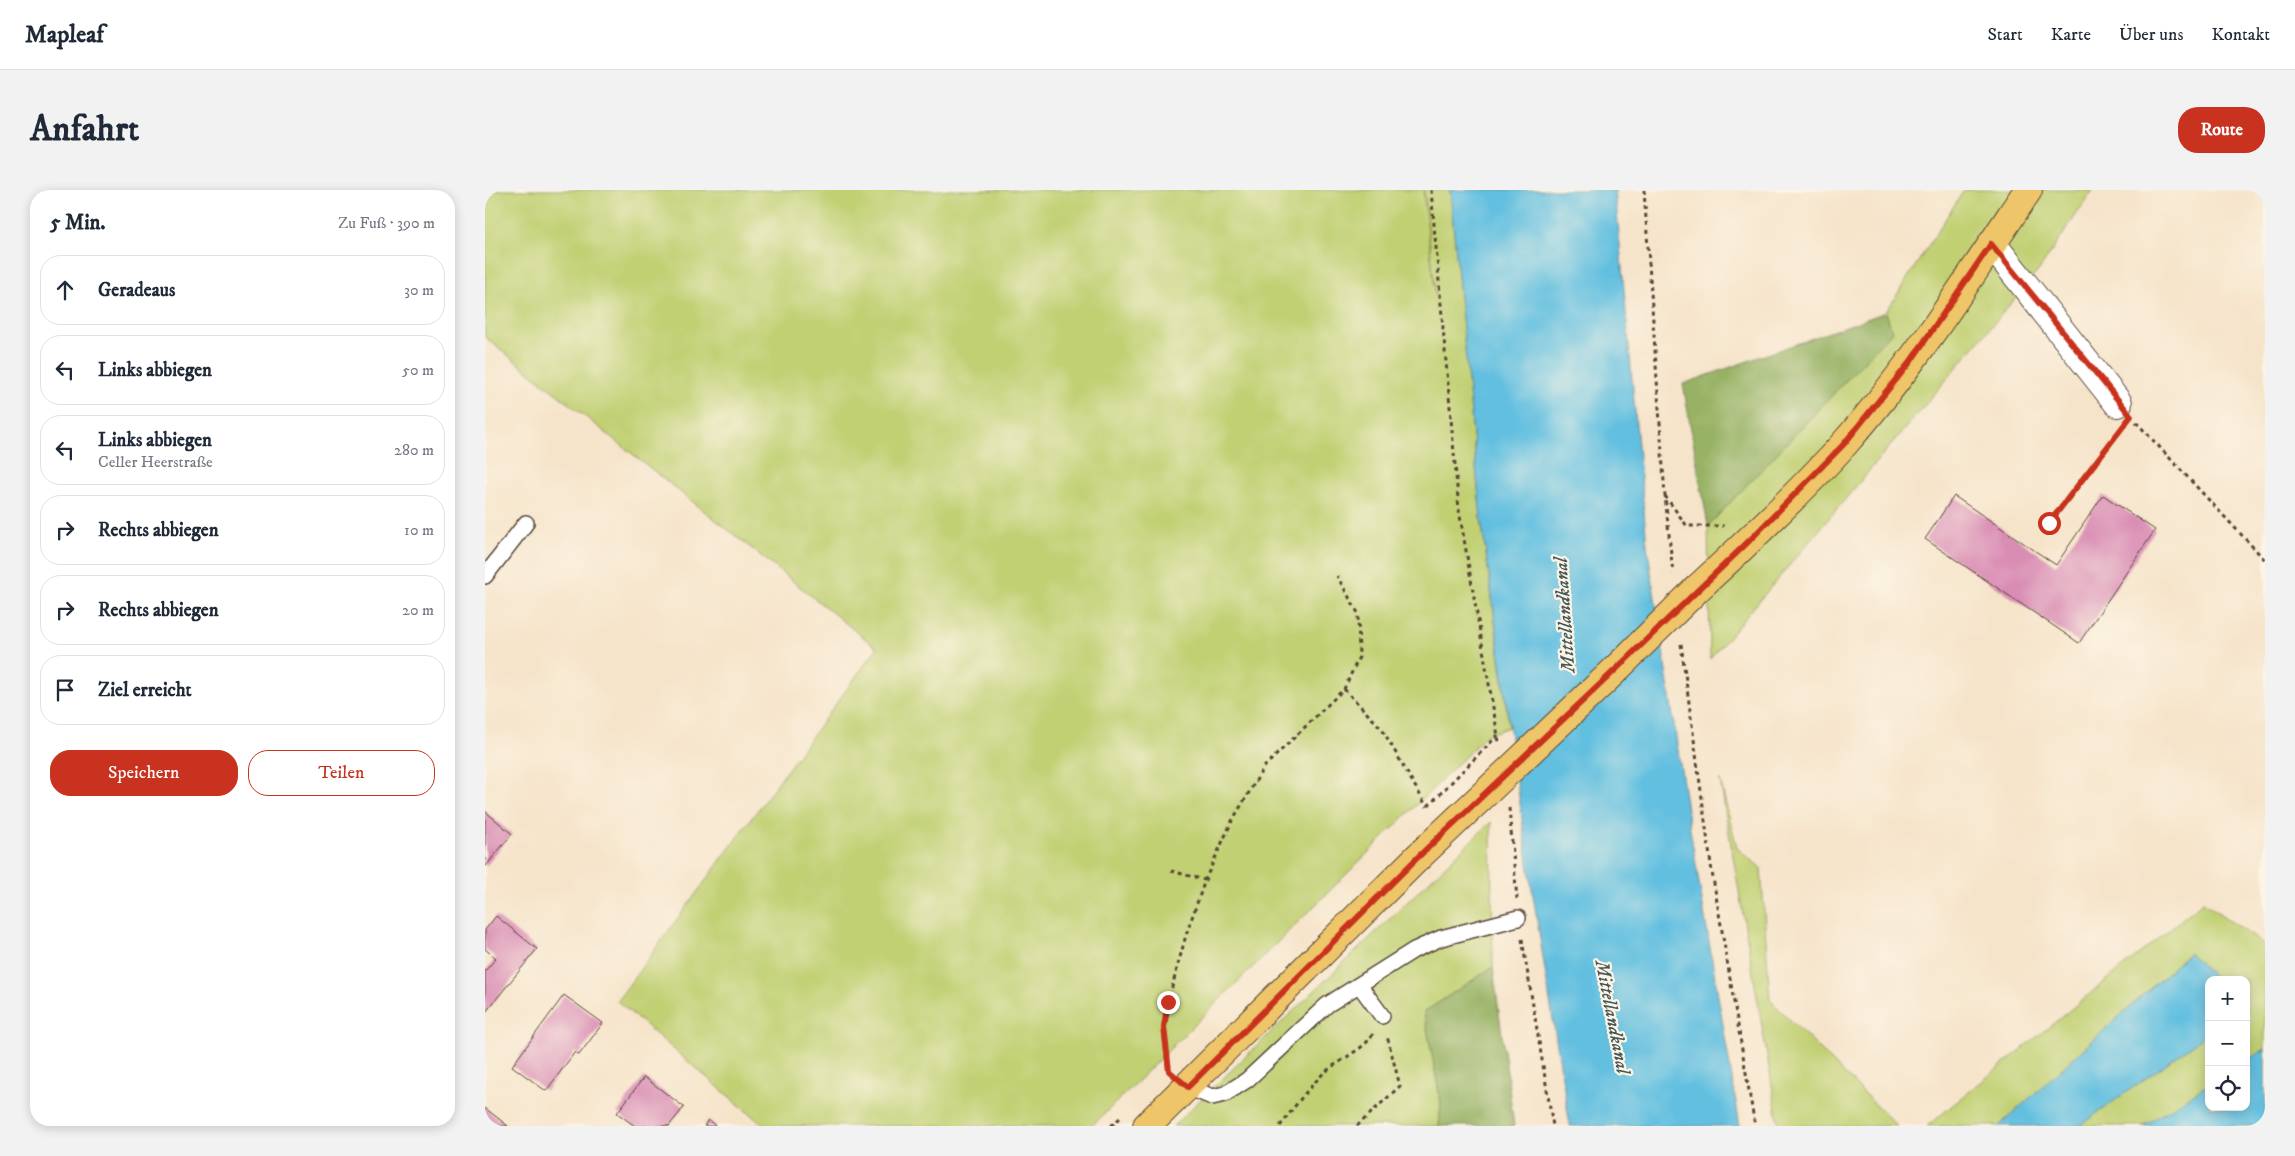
<!DOCTYPE html>
<html lang="de">
<head>
<meta charset="utf-8">
<style>
  body { margin:0; font-family:"IM FELL DW Pica",serif; background:#f2f2f3; color:#1f2937 }
  .controls { position:absolute; right:15px; bottom:15px; display:grid; overflow:hidden; border-radius:10px; box-shadow:0 2px 12px #0003 }
  .controls button { width:45px; height:45px; display:grid; place-items:center; padding:0; border:0; border-bottom:1px solid #e0e1e3; background:#fff; color:#1f2937; font:25px sans-serif }
  .stop { position:absolute; width:15px; height:15px; margin:-11px; border:4px solid #c8321e; border-radius:50%; background:#fff }
  .stop.end { background:#c8321e; border-color:#fff; box-shadow:0 1px 5px #0008 }
  .list { margin:0; padding:0; list-style:none }
  h2 { display:flex; justify-content:space-between; align-items:center; height:65px; margin:0; padding:0 20px; font-size:21px }
  h2 small { font-size:16px; font-weight:400; color:#747a83 }
  .list li { display:grid; grid-template-columns:32px 1fr auto; gap:15px; align-items:center; box-sizing:border-box; height:70px; margin:0 10px 10px; padding:0 10px; border:1px solid #e0e1e3; border-radius:20px }
  .list b { display:block; font-size:19px; white-space:nowrap }
  .list p { margin:0; font-size:16px; white-space:nowrap; color:#747a83 }
  .list em { font-size:16px; font-style:normal; color:#747a83 }
  .actions { display:flex; gap:10px; padding:15px 20px }
  .actions a { flex:1; padding:11px 0; border:1px solid #c8321e; border-radius:20px; text-align:center; font-size:18px; color:#c8321e }
  .actions .main { background:#c8321e; color:#fff }
  .icon { flex:none; width:28px; height:28px; fill:none; stroke:currentColor; stroke-width:2; stroke-linecap:round; stroke-linejoin:round }
  .map { position:relative; flex:none; width:1780px; height:936px; overflow:hidden; border-radius:20px }
  header { display:flex; align-items:center; gap:30px; box-sizing:border-box; height:70px; padding:0 25px; background:#fff; border-bottom:1px solid #e0e1e3 }
  header strong { font-size:24px }
  nav { display:flex; gap:28px; margin-inline-start:auto; font-size:18px }
  .intro { display:flex; align-items:center; justify-content:space-between; box-sizing:border-box; height:120px; padding:0 30px }
  h1 { margin:0; font-size:35px }
  .button { padding:12px 22px; border-radius:20px; background:#c8321e; color:#fff; font-size:18px; font-weight:700 }
  main { display:flex; gap:30px; padding:0 30px }
  aside { flex:1; background:#fff; border-radius:20px; box-shadow:0 2px 12px #0003 }
  .map>svg:first-child { display:block }
  .green { fill:#c1d073; stroke:#7e7d48 }
  .forest { fill:#98b265; stroke:#6a6e42 }
  .water { fill:#62bfe0; stroke:#4e747f }
  .building { fill:#d98cb4 }
  .lines { fill:none; stroke-linecap:round; stroke-linejoin:round }
  .service-casing { stroke:#574638; stroke-width:18 }
  .minor-casing { stroke:#574638; stroke-width:30 }
  .primary-casing { stroke:#574638; stroke-width:30 }
  .path { stroke:#574638; stroke-width:3; stroke-dasharray:4 4; stroke-linecap:butt }
  .service { stroke:#fff; stroke-width:15 }
  .minor { stroke:#fff; stroke-width:28 }
  .primary { stroke:#eec569; stroke-width:28 }
  .primary-bridge-casing { stroke:#574638; stroke-width:30; stroke-linecap:butt }
  .primary-bridge { stroke:#eec569; stroke-width:28 }
  .route { stroke:#c8321e; stroke-width:6 }
  .labels { text-anchor:middle; dominant-baseline:central; stroke-width:4.5; stroke-linejoin:round; paint-order:stroke }
  .water-label { font-size:19px; font-style:italic; fill:#475758; stroke:#fcf5e5 }
</style>
</head>
<body>
<header>
<strong>Mapleaf</strong>
<nav><a>Start</a><a>Karte</a><a>Über uns</a><a>Kontakt</a></nav>
</header>
<div class="intro"><h1>Anfahrt</h1><a class="button">Route</a></div>
<main>
<aside>
<h2>5 Min.<small>Zu Fuß · 390 m</small></h2>
<ul class="list">
<li><svg class="icon" aria-label="ahead" viewBox="0 0 24 24"><path d="M12 20V5M6 11l6-6 6 6"/></svg><div><b>Geradeaus</b></div><em>30 m</em></li>
<li><svg class="icon" aria-label="left" viewBox="0 0 24 24"><path d="M17 20v-9H6M10 6l-5 5 5 5"/></svg><div><b>Links abbiegen</b></div><em>50 m</em></li>
<li><svg class="icon" aria-label="left" viewBox="0 0 24 24"><path d="M17 20v-9H6M10 6l-5 5 5 5"/></svg><div><b>Links abbiegen</b><p>Celler Heerstraße</p></div><em>280 m</em></li>
<li><svg class="icon" aria-label="right" viewBox="0 0 24 24"><path d="M7 20v-9h11M14 6l5 5-5 5"/></svg><div><b>Rechts abbiegen</b></div><em>10 m</em></li>
<li><svg class="icon" aria-label="right" viewBox="0 0 24 24"><path d="M7 20v-9h11M14 6l5 5-5 5"/></svg><div><b>Rechts abbiegen</b></div><em>20 m</em></li>
<li><svg class="icon" aria-label="arrive" viewBox="0 0 24 24"><path d="M6 21V4h12l-3 4 3 4H6"/></svg><div><b>Ziel erreicht</b></div></li>
</ul>
<div class="actions"><a class="main">Speichern</a><a>Teilen</a></div>
</aside>
<div class="map">
<svg width="1780" height="936" viewBox="0 0 1780 936">
  <rect width="100%" height="100%" fill="#fcf5e5"/>
  <filter id="ink" filterUnits="userSpaceOnUse"><feTurbulence type="fractalNoise" baseFrequency=".02" numOctaves="2"/><feDisplacementMap in="SourceGraphic" scale="10" xChannelSelector="R" yChannelSelector="G"/><feConvolveMatrix kernelMatrix="1 2 1 2 8 2 1 2 1" color-interpolation-filters="sRGB"/></filter>
  <filter id="wash" filterUnits="userSpaceOnUse"><feTurbulence type="fractalNoise" baseFrequency=".0096" numOctaves="4" result="noise"/><feDisplacementMap in="SourceGraphic" scale="20" xChannelSelector="R" yChannelSelector="G"/><feGaussianBlur stdDeviation="1.12" result="paint"/><feColorMatrix in="noise" values="0 0 0 0 0 0 0 0 0 0 0 0 0 0 0 0 0 1.4 0 .05"/><feComposite in="paint" operator="in"/></filter>
  <g filter="url(#wash)">
    <rect width="100%" height="100%" fill="#f6e4ca"/>
    <g class="green">
      <polygon points="0,0 938,0 951,110 939,0 965,0 995,319 1024,537 1002,545 607,936 279,936 132,811 392,458 0,147"/>
      <polygon points="1479,0 1608,0 1554,80 1225,469 1223,336 1407,142 1401,122"/>
      <polygon points="1235,590 1252,658 1276,678 1285,810 1412,936 1294,936"/>
      <polygon points="1006,632 1008,777 939,822 956,913 954,936 688,936"/>
      <polygon points="1718,712 1780,755 1780,859 1761,871 1761,790 1732,790 1704,763 1514,936 1442,936"/>
      <polygon points="1724,843 1724,894 1658,936 1594,936"/>
    </g>
    <g class="forest">
      <polygon points="1401,122 1407,142 1223,336 1198,194"/>
      <polygon points="1008,777 1029,936 954,936 956,913 939,822"/>
    </g>
    <g class="water">
      <polygon points="965,0 1130,0 1162,355 1204,633 1255,936 1085,936 1044,680 995,319"/>
      <polygon points="1704,763 1732,790 1724,790 1724,843 1594,936 1514,936"/>
      <polygon points="1780,859 1780,932 1771,936 1658,936 1724,894 1724,917 1761,917 1761,871"/>
    </g>
    <g id="blocks">
      <g class="building">
        <polygon points="1618,305 1670,340 1594,453 1440,349 1469,306 1571,375"/>
        <polygon points="0,621 27,644 0,677"/>
        <polygon points="11,726 52,759 0,823 0,781 11,768 0,759 0,740"/>
        <polygon points="79,805 118,833 94,865 90,862 61,901 27,876"/>
        <polygon points="159,887 199,917 184,936 150,936 132,923"/>
        <polygon points="0,918 23,936 0,936"/>
        <polygon points="223,930 231,936 219,936"/>
      </g>
    </g>
  </g>
  <g filter="url(#ink)">
    <use href="#blocks" fill-opacity="0" stroke="#574638" stroke-width="1"/>
    <g class="lines">
      <defs>
        <g id="service">
          <polyline points="0,386 41,333"/>
          <polyline points="875,796 897,826"/>
          <polyline points="703,897 727,907 740,904 762,890 842,815 929,760 956,748 1033,728"/>
        </g>
        <polyline id="minor" points="1507,54 1633,213"/>
        <g id="primary">
          <path d="M1213 398C1263 352 1313 305 1359 254 1428 176 1485 87 1543 0"/>
          <polyline points="662,936 932,668"/>
        </g>
      </defs>
      <use href="#service" class="service-casing"/>
      <use href="#minor" class="minor-casing"/>
      <use href="#primary" class="primary-casing"/>
      <g class="path">
        <polyline points="946,0 974,320 1014,552"/>
        <polyline points="1159,0 1180,306 1188,383"/>
        <polyline points="1651,232 1780,370"/>
        <polyline points="1180,306 1202,336 1239,336"/>
        <polyline points="1564,333 1635,241"/>
        <polyline points="1196,454 1227,682 1270,936"/>
        <polyline points="859,499 897,539 942,617"/>
        <polyline points="943,616 1013,545"/>
        <polyline points="1024,618 1032,709"/>
        <polyline points="686,681 720,690"/>
        <polyline points="1037,749 1068,936"/>
        <polyline points="683,877 679,837 683,812 701,745 720,690 747,631 779,577 859,499 874,467 873,423 852,386"/>
        <polyline points="626,936 635,928"/>
        <path d="M795 936C807 920 820 902 834 888 848 872 879 861 888 844"/>
        <polyline points="872,936 915,896 902,846"/>
      </g>
      <use href="#service" class="service"/>
      <use href="#minor" class="minor"/>
      <use href="#primary" class="primary"/>
      <defs>
        <polyline id="primary-bridge" points="932,668 1126,484 1213,398"/>
      </defs>
      <use href="#primary-bridge" class="primary-bridge-casing"/>
      <use href="#primary-bridge" class="primary-bridge"/>
    </g>
  </g>
  <g class="lines" filter="url(#ink)">
    <polyline class="route" points="683,812 679,837 684,881 703,897 932,668 1126,484 1264,351 1358,255 1426,171 1506,54 1646,226 1564,333"/>
  </g>
  <g class="labels">
    <g class="water-label">
      <text transform="translate(1080 425) rotate(-94)">Mittellandkanal</text>
      <text transform="translate(1127 827) rotate(79)">Mittellandkanal</text>
    </g>
  </g>
</svg>
<div class="controls">
<button>+</button>
<button>−</button>
<button><svg class="icon" aria-label="locate" viewBox="0 0 24 24"><circle cx="12" cy="12" r="6"/><path d="M12 2v4M12 18v4M2 12h4M18 12h4"/></svg></button>
</div>
<div class="stop" style="left:1564px;top:333px"></div>
<div class="stop end" style="left:683px;top:812px"></div>
</div>
</main>
</body>
</html>
